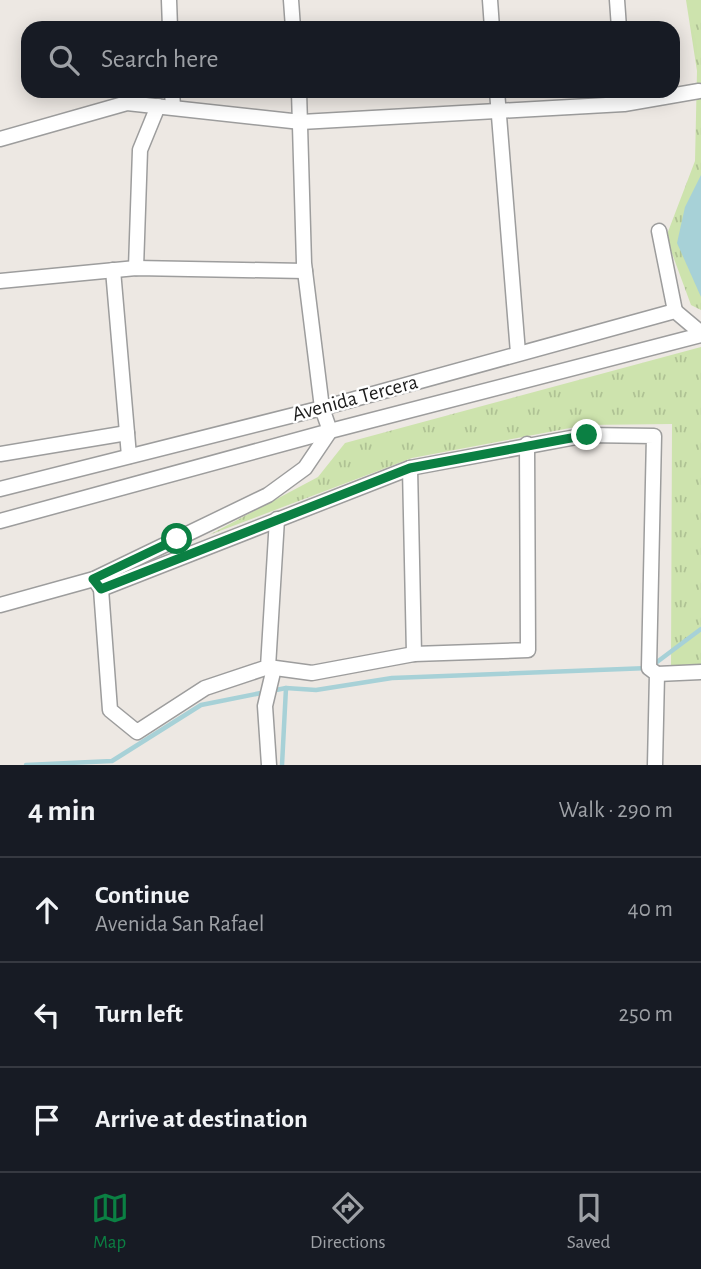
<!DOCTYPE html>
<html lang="en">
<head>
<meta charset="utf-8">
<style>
  body { margin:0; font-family:"Alegreya Sans",sans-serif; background:#20242c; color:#f1f3f6 }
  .stop { position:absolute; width:21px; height:21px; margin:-16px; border:5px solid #0b8043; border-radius:50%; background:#fff }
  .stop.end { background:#0b8043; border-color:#fff; box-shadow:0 2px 7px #0008 }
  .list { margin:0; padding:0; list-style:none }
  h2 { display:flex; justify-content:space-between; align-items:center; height:91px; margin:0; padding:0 28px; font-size:30px }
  h2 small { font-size:23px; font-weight:400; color:#9ea1a6 }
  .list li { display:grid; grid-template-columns:46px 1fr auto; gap:21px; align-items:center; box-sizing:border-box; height:105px; padding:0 28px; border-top:2px solid #363941 }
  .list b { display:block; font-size:26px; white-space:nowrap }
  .list p { margin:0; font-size:23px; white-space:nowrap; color:#9ea1a6 }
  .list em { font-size:23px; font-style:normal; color:#9ea1a6 }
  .icon { flex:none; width:38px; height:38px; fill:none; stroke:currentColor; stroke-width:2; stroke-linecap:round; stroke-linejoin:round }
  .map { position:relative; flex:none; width:701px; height:765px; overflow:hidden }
  .search { position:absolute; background:#171b24; box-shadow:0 4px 18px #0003; left:21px; right:21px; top:21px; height:77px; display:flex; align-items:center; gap:18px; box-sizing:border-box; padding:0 24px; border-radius:21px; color:#9ea1a6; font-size:26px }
  .sheet { height:406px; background:#171b24 }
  nav { display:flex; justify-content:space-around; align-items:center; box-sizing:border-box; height:98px; border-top:2px solid #363941; background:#171b24; font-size:19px; color:#9ea1a6 }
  nav a { display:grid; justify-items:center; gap:4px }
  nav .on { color:#0b8043 }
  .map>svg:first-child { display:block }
  .grass { fill:url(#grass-tufts) }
  .water { fill:#a7d1d7 }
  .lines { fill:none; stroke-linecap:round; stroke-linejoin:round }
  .stream { stroke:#a7d1d7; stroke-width:4.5 }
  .minor-casing { stroke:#9d9d9d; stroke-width:17 }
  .minor { stroke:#fff; stroke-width:14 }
  .route { stroke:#0b8043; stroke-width:9 }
  .labels { text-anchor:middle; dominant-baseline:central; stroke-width:5; stroke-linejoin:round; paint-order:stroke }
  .street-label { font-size:21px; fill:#1c1c1c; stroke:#fff }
</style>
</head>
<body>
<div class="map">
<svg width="701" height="765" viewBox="0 0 701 765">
  <defs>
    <pattern id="grass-tufts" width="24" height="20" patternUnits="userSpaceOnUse" patternTransform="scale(1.75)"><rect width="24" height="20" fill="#cde3ad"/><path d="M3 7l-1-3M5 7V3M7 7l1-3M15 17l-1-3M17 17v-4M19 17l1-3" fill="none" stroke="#afc294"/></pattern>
  </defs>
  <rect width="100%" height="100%" fill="#ede8e3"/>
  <g class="grass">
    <polygon points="686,0 701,0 701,310 691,305 666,237 695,161 697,71"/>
    <polygon points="701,347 701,664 671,666 672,424 586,425 412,458 209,535 318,477 345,443"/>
  </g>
  <polygon class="water" points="701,175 701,297 677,243 685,207"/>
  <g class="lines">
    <g class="stream">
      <polyline points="26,765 112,761 201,705 286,688 316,690 392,678 649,668 701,629"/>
      <polyline points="282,765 286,688"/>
    </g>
    <defs>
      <g id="minor">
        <polyline points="169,0 170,28"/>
        <polyline points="291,0 293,28"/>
        <polyline points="490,0 492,28"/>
        <polyline points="617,0 619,28"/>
        <polyline points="172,91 173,107"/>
        <polyline points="497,91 518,353"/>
        <polyline points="0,139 127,103 301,122 624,104 699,91"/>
        <polyline points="659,231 675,311"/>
        <polyline points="136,268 140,150 158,106"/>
        <polyline points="113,270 129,456"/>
        <polyline points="0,281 136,268 305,271"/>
        <polyline points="0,454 127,433"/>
        <polyline points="410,468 414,654"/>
        <polyline points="0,489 322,408 675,311 701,333"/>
        <polyline points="0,521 330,431 701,335"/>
        <polyline points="94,579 101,589 410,468 587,435 654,436 649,668 657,674 655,765"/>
        <polyline points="101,589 110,710 137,732 205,688 268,667 277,519"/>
        <polyline points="0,605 94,579 268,495 305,468 330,431 322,408 304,263 299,91"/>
        <polyline points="268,667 312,673 414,654 528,650 527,444"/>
        <polyline points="657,674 701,672"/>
        <polyline points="269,765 265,706 274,668"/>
      </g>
    </defs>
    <use href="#minor" class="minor-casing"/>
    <use href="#minor" class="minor"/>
  </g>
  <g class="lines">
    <polyline class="route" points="177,539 93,579 101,589 410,468 587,435"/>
  </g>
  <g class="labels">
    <g class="street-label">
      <text transform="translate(355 398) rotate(-15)">Avenida Tercera</text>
    </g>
  </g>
</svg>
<div class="stop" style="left:177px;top:539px"></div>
<div class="stop end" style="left:587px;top:435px"></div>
<div class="search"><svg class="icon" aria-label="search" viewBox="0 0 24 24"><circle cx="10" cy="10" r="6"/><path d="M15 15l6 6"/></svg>Search here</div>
</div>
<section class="sheet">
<h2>4 min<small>Walk · 290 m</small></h2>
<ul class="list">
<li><svg class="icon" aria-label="ahead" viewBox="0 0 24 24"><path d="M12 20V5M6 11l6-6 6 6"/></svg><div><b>Continue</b><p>Avenida San Rafael</p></div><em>40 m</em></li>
<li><svg class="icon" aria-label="left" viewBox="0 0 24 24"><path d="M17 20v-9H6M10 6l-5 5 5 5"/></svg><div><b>Turn left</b></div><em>250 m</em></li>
<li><svg class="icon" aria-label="arrive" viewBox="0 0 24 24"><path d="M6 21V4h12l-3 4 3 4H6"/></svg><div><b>Arrive at destination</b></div></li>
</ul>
</section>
<nav>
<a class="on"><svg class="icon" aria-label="map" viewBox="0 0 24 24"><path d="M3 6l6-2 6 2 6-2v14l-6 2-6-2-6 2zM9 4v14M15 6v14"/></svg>Map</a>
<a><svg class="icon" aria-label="directions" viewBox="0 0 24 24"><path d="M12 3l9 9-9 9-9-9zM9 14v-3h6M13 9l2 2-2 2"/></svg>Directions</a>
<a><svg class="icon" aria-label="saved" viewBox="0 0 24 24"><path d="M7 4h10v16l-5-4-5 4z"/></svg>Saved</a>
</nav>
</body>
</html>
